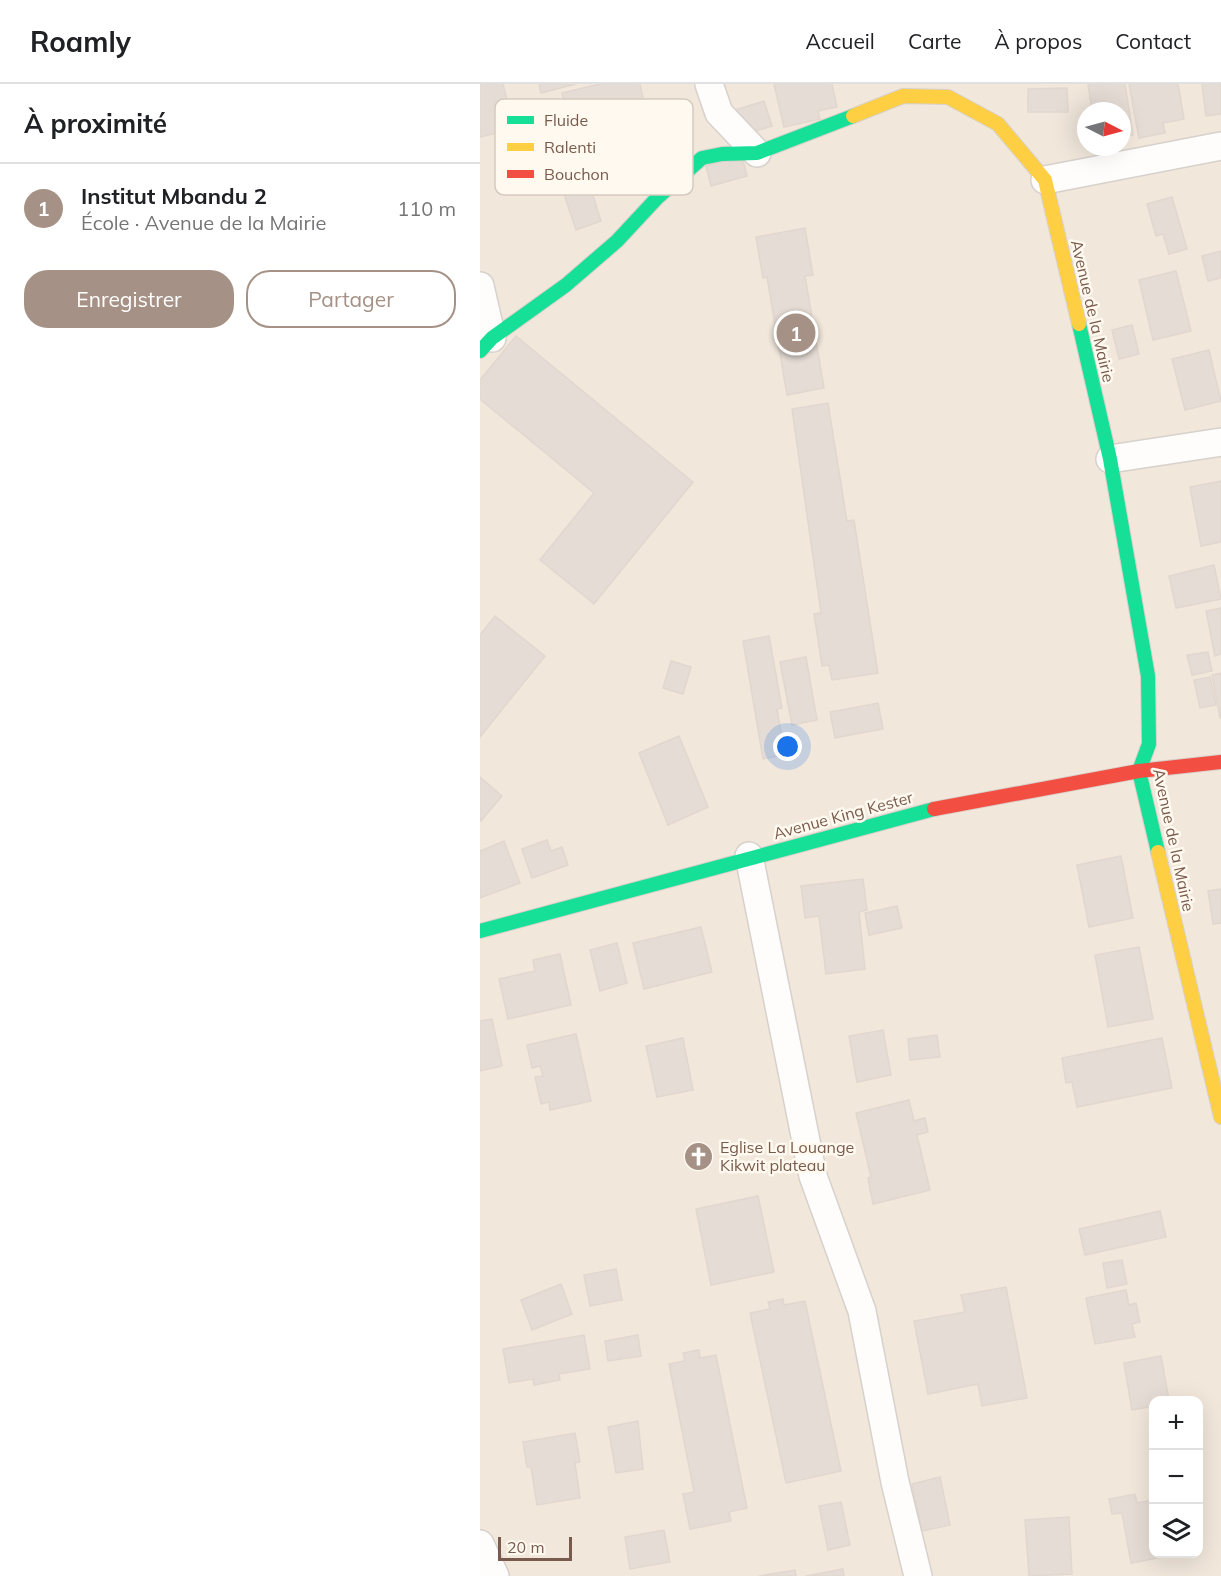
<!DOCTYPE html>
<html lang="fr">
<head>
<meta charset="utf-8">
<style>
  body { margin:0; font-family:Mulish,sans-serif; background:#f6f6f6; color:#202124 }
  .controls { position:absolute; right:18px; bottom:18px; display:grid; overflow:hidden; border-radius:12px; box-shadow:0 6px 24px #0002 }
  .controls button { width:54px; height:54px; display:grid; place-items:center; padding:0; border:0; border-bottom:2px solid #e0e0e0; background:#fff; color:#202124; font:30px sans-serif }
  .compass { position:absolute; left:597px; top:18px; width:54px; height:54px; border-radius:50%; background:#fff; box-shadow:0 6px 24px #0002; rotate:96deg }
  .scale { position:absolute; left:18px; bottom:15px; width:74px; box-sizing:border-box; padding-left:6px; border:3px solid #785b4c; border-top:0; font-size:16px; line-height:21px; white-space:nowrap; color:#785b4c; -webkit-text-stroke:4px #fff9ef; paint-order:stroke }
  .you { position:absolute; left:308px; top:663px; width:21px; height:21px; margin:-15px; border:4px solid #fff; border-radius:50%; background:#1a73e8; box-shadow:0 0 0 9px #1a73e833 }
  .badge { display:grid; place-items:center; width:39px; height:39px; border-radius:50%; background:#a59185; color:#fff; font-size:20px; font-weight:700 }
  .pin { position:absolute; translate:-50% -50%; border:3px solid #fff; box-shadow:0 2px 6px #0006 }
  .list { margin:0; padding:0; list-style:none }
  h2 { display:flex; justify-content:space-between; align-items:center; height:78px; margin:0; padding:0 24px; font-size:26px }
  h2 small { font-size:20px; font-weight:400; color:#757577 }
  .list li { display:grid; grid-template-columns:39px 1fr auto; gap:18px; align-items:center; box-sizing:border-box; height:90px; padding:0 24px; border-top:2px solid #e0e0e0 }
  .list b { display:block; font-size:22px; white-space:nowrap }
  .list p { margin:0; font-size:20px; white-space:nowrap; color:#757577 }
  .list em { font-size:20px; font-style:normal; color:#757577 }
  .actions { display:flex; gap:12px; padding:18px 24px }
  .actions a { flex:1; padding:14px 0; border:2px solid #a59185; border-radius:24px; text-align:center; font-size:21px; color:#a59185 }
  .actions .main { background:#a59185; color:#fff }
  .icon { flex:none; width:33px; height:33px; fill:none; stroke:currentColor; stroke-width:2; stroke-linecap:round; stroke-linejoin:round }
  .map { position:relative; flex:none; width:741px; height:1492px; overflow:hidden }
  header { display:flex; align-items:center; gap:36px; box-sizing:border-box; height:84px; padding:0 30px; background:#fff; border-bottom:2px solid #e0e0e0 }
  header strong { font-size:28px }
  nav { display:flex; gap:33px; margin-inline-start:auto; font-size:21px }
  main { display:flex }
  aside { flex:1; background:#fff }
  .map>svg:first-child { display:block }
  .residential { fill:#f1e7db; fill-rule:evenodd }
  .building { fill:#e5dcd5; stroke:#e1d7cf; stroke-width:1.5 }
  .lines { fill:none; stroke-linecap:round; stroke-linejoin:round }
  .street-casing { stroke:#d7d1cc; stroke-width:30 }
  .fast-casing { stroke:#d8d0ca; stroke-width:16 }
  .slow-casing { stroke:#d8d0ca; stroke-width:16 }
  .jam-casing { stroke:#d8d0ca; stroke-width:16 }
  .street { stroke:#fefdfc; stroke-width:27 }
  .fast { stroke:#16e098; stroke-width:14 }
  .slow { stroke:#ffcf43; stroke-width:14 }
  .jam { stroke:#f24e42; stroke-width:14 }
  .labels { text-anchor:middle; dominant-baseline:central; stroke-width:5; stroke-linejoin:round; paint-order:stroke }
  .street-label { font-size:16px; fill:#785b4c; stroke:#fff9ef }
  .poi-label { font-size:16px; fill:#785b4c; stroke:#fff9ef; text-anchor:start }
  .key { fill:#fff9ef; stroke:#d6cabe; stroke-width:1.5 }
  .key-label { font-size:16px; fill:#785b4c }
</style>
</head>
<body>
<header>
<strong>Roamly</strong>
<nav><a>Accueil</a><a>Carte</a><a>À propos</a><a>Contact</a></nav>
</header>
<main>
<aside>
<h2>À proximité<small></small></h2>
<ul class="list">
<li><span class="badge">1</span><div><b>Institut Mbandu 2</b><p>École · Avenue de la Mairie</p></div><em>110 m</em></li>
</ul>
<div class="actions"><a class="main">Enregistrer</a><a>Partager</a></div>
</aside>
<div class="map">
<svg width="741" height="1492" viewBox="0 0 741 1492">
  <rect width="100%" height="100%" fill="#f8f4ee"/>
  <path class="residential" d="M0 0H741V1492H0ZM606 27H642V63H606ZM674 1316H718V1470H674Z"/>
  <g class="building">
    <polygon points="0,0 23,0 34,45 0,53"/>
    <polygon points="59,0 96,0 61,9"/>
    <polygon points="120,0 160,0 172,54 120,67 111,27 87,32 82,9"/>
    <polygon points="294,0 352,0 357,23 338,27 340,35 304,43"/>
    <polygon points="608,0 645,0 653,51 642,53 642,27 612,27"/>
    <polygon points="649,0 698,0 704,35 683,39 685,49 659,54"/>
    <polygon points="722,0 741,0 741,30 726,32"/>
    <polygon points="587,4 588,28 548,28 548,5"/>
    <polygon points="284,17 292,42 262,51 255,26"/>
    <polygon points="262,72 267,92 231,102 226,82"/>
    <polygon points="106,89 121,137 96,146 80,98"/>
    <polygon points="692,113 707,165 689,170 683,150 676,152 667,120"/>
    <polygon points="325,144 333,191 325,192 344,304 307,311 287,193 283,194 276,153"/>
    <polygon points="741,167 741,194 728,197 722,172"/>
    <polygon points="696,187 711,247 673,256 659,196"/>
    <polygon points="652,241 659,270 639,275 632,246"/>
    <polygon points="36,252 213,398 114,520 60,476 114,409 0,315 0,296"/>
    <polygon points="729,266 741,317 705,326 692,275"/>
    <polygon points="348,319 367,437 374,436 398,589 352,596 349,581 342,582 334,530 341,529 312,325"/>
    <polygon points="741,397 741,458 721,462 710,403"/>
    <polygon points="734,481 741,515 696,524 689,492"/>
    <polygon points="741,524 741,570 735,572 726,527"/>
    <polygon points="15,532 65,572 0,653 0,551"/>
    <polygon points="289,552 302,624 297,625 305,671 283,675 263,557"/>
    <polygon points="728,568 732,587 712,591 707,571"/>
    <polygon points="326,573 337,636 312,641 300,578"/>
    <polygon points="191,577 211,583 203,610 183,604"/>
    <polygon points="741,589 741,634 740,634 732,591"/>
    <polygon points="730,593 736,621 720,624 714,596"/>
    <polygon points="398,619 403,645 355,654 350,628"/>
    <polygon points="199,652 228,723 188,741 159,669"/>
    <polygon points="0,693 22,712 1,737 0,736"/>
    <polygon points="67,756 71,767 82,763 88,781 52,794 42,765"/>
    <polygon points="24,757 40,799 0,814 0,767"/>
    <polygon points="641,772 653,834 609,843 597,781"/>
    <polygon points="383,795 387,826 379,828 385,885 346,890 339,832 325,834 321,802"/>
    <polygon points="741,805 741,839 733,840 728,807"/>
    <polygon points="417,822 422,844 389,851 385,829"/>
    <polygon points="221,843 232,888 164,905 153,859"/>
    <polygon points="137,859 147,899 120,907 110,866"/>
    <polygon points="659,863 673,935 628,943 615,871"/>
    <polygon points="80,870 91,921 28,935 19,895 55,887 53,876"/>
    <polygon points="12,935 22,982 0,987 0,937"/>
    <polygon points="403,946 411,991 377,998 369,952"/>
    <polygon points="96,950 111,1017 70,1026 69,1018 61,1020 55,993 63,992 60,982 52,984 47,961"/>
    <polygon points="457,951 460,973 430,976 428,955"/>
    <polygon points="203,954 213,1006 177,1013 166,962"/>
    <polygon points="682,954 692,1004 597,1023 592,998 586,999 582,974"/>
    <polygon points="429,1016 434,1037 445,1034 448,1048 437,1051 450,1106 393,1120 388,1094 391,1093 376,1029"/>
    <polygon points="278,1112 294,1188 231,1201 216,1125"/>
    <polygon points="680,1127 686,1153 605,1171 599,1145"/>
    <polygon points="642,1176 647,1200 627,1204 623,1179"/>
    <polygon points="136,1185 142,1216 110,1222 104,1191"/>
    <polygon points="81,1200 92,1230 52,1246 41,1216"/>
    <polygon points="526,1203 547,1314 502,1322 498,1300 448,1310 434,1237 485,1228 481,1211"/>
    <polygon points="646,1206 649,1221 656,1219 660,1238 652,1240 655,1253 615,1260 606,1214"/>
    <polygon points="303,1215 304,1221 325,1217 361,1387 306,1399 270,1229 290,1225 288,1218"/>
    <polygon points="104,1251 110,1285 79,1290 80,1296 54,1301 53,1295 29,1299 23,1265"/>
    <polygon points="158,1251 161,1272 128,1277 125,1257"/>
    <polygon points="219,1266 220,1274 236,1271 267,1424 249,1428 251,1437 210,1445 203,1410 214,1408 189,1280 205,1277 203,1269"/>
    <polygon points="681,1272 689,1316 674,1316 674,1322 652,1326 644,1279"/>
    <polygon points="158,1337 163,1385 136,1389 128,1343"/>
    <polygon points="95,1349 100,1378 95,1379 100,1414 57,1421 51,1383 47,1383 43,1358"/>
    <polygon points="460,1393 470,1441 442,1447 432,1400"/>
    <polygon points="655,1410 657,1419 674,1416 674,1470 699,1470 651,1479 642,1429 632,1430 629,1415"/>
    <polygon points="361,1418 370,1461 348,1466 339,1422"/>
    <polygon points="589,1433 592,1490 549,1492 545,1436"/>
    <polygon points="184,1446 190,1478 150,1485 145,1453"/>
    <polygon points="363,1485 364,1492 326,1492"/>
    <polygon points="315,1486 316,1492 279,1492"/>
  </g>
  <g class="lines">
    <defs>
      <g id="street">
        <polyline points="229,0 239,29 277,69"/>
        <polyline points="565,96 741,62"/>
        <polyline points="0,202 12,254"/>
        <polyline points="630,375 741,358"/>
        <polyline points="269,772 333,1092 382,1227 415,1398 438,1492"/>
        <polyline points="0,1460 15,1492"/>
      </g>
      <g id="fast">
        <polyline points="599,240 630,375 668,592 669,660 659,687 678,768"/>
        <polyline points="0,267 12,254 86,201 137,157 177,114 222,74 242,70 277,69 373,32"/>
        <polyline points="0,847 454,725"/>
      </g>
      <g id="slow">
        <polyline points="373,32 423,12 468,13 518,40 565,96 599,240"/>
        <polyline points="678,768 741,1033"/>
      </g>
      <polyline id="jam" points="454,725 659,687 741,678"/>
    </defs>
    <use href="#street" class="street-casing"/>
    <use href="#fast" class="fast-casing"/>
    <use href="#slow" class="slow-casing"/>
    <use href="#jam" class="jam-casing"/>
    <use href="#street" class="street"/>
    <use href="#fast" class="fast"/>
    <use href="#slow" class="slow"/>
    <use href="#jam" class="jam"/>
  </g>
  <defs>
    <symbol id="church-disc" viewBox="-11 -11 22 22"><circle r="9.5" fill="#a59185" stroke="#fff9ef"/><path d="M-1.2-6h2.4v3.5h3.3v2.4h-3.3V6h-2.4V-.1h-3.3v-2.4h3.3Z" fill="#fff"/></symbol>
  </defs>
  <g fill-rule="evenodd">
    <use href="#church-disc" x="202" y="1056" width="33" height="33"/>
  </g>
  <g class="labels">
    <g class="street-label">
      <text transform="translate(613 227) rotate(77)">Avenue de la Mairie</text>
      <text transform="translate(363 731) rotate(-15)">Avenue King Kester</text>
      <text transform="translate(694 756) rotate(78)">Avenue de la Mairie</text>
    </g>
    <g class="poi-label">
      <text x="240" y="1063">Eglise La Louange<tspan x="240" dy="18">Kikwit plateau</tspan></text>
    </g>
  </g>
  <rect x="15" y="15" width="198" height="96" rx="9" class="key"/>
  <rect x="27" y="32" width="27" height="8" fill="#16e098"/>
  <rect x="27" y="59" width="27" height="8" fill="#ffcf43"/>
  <rect x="27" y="86" width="27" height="8" fill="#f24e42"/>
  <g class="key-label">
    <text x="64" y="42">Fluide</text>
    <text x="64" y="69">Ralenti</text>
    <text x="64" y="96">Bouchon</text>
  </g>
</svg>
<div class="controls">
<button>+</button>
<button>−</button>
<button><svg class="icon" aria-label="layers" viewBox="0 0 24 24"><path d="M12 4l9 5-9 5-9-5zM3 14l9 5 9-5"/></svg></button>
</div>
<svg class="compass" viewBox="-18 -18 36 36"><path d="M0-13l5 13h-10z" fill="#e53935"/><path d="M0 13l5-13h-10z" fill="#757577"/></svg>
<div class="scale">20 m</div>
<div class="you"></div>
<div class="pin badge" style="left:316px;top:249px">1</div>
</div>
</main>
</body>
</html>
